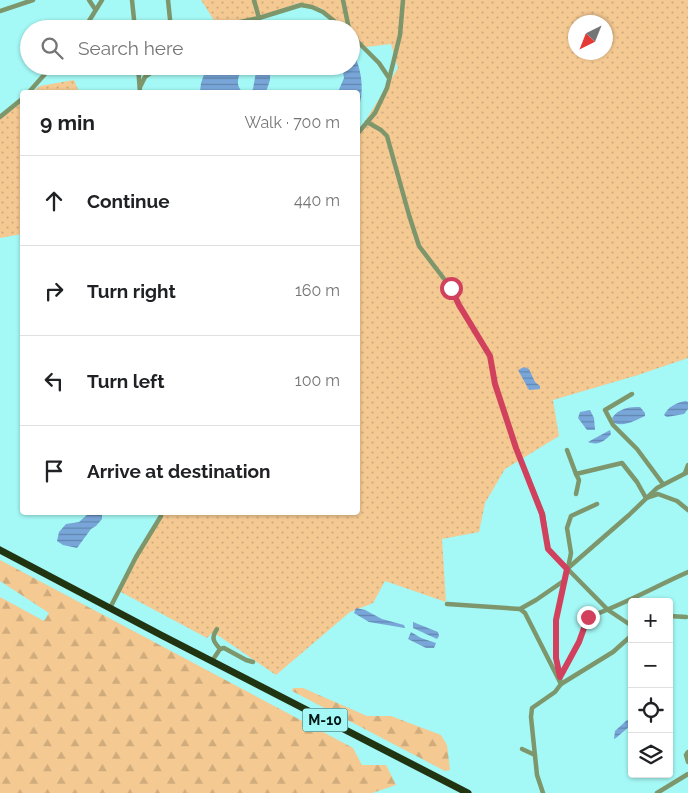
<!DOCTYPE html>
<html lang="en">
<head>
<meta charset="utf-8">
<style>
  body { margin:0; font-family:Raleway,sans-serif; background:#f2f2f2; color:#202124 }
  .controls { position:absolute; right:15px; bottom:15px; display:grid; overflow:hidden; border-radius:5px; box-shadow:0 1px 4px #0004 }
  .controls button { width:45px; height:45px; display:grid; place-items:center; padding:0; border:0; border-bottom:1px solid #e0e0e0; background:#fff; color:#202124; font:25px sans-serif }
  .compass { position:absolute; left:568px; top:15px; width:45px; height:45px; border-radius:50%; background:#fff; box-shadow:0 1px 4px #0004; rotate:223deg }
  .stop { position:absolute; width:15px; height:15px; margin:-11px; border:4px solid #d1415e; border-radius:50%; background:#fff }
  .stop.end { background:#d1415e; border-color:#fff; box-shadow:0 1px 5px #0008 }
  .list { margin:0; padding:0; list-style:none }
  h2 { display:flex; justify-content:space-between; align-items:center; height:65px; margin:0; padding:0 20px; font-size:21px }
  h2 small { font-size:16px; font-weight:400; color:#757577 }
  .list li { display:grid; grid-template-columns:32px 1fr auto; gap:15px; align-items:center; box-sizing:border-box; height:90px; padding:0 20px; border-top:1px solid #e0e0e0 }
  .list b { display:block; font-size:19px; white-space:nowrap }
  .list em { font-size:16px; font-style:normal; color:#757577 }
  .icon { flex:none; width:28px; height:28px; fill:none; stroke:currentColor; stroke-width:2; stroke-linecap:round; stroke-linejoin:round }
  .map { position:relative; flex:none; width:688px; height:793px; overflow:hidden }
  .search { position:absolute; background:#fff; box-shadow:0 1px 4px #0004; left:20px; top:20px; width:340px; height:55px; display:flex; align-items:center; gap:12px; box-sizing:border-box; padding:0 18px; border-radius:28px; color:#757577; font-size:19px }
  .panel { position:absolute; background:#fff; box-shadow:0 1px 4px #0004; left:20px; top:90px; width:340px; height:425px; border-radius:5px }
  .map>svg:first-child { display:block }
  .forest { fill:url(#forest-firs) }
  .park { fill:url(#park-dots); fill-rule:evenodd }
  .water { fill:url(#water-rules) }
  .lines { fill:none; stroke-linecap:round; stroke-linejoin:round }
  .minor { stroke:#7d966c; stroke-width:4.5 }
  .highway { stroke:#213412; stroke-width:7 }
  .route { stroke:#d1415e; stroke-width:6 }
  .labels { text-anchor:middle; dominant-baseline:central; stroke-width:5; stroke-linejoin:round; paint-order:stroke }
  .shield { fill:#a4f8f5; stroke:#315b5a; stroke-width:1 }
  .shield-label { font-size:14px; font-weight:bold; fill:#001817 }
</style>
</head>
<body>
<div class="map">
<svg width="688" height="793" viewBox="0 0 688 793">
  <defs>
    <pattern id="forest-firs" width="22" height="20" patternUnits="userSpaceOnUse" patternTransform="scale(1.25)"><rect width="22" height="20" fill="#f5c992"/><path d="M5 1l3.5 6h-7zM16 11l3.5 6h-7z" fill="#d0ac7d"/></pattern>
    <pattern id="park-dots" width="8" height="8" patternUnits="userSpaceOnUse" patternTransform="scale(1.25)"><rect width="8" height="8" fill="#f5c992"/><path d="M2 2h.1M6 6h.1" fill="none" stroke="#d0ac7d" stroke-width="1.8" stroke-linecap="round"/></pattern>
    <pattern id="water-rules" width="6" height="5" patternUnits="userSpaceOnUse" patternTransform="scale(1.25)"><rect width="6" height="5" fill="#79a6d9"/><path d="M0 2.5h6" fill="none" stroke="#6186af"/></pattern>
  </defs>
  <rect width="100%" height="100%" fill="#a4f8f5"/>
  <g class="forest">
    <polygon points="0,560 353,748 362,765 386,765 396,785 372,793 0,793 0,597 44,621 49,613 0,581"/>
    <polygon points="293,688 303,688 367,716 391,716 441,735 447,745 450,770 445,771 292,691"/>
  </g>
  <g class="park">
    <path d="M201 0H688V358L638 375 553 400 559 436 505 469 485 503 479 532 442 539 446 602 385 581 373 603 350 612 276 675 213 632 207 638 119 591 163 513 358 512V133L398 68 391 44 366 47 351 34V29H345L321 8 299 3 270 13 220 26 217 25ZM576 22H606V52H576Z"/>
    <polygon points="74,80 79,92 33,92 40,86"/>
    <polygon points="22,102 22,234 0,238 0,118"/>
  </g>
  <g class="water">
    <path d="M351 52C362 63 365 95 358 108V92H338L344 78 342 66H351Z"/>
    <path d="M207 66H243C239 75 234 85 243 92H200L201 83Z"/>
    <polygon points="257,66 270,66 270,80 266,92 250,92 253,89"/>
    <polygon points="524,367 529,369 535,382 540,386 540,389 529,390 518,370"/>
    <path d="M686 401 688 402V409L684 414 667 417 664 415C668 407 677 402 686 401Z"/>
    <path d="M640 407 645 413V416C636 420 625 427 614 423L612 418C619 408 629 407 640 407Z"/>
    <polygon points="590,410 594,418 595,430 587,430 578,418 580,412"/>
    <path d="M610 430 611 434C605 441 598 446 588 442Z"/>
    <polygon points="89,513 102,513 102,519 96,526 91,529 77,548 63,545 57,541 59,532 66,524 79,522"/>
    <polygon points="356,608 365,610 382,619 404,625 405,628 369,622 354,613"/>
    <polygon points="413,622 438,632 439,636 437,639 413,628"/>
    <polygon points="411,632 421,638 436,643 434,648 426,648 408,639"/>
    <polygon points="627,720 629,721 631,725 616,738 614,739 615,731"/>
  </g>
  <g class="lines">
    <g class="minor">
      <polyline points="89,0 95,9"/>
      <polyline points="132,0 135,29"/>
      <polyline points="168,0 171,29"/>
      <polyline points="254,0 259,18"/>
      <polyline points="343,0 349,29"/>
      <polyline points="0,11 33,0"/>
      <polyline points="84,29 102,0"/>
      <polyline points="223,29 231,24 259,18 301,5 312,7 323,12 344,29"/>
      <polyline points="351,35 379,63 389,78"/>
      <polyline points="138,66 140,92"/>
      <polyline points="140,87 145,77 161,66"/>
      <polyline points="29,92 52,66"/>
      <polyline points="0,117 22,99"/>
      <polyline points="367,122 381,130 387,136 409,215 419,246 451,288 459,305 490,356 495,384 516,448 543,514 548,549 608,610 632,626"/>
      <polyline points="358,133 375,113 387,88 400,35 403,0"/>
      <polyline points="632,394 605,410 613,425 637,449 663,484"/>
      <polyline points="567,450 576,474 622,463 637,482 646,498 658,494 677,501 688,510"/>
      <polyline points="685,473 688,465"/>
      <polyline points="576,474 579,480 576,494"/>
      <polyline points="568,568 571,553 567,528 571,516 597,504"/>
      <polyline points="447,604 520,609 525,613 561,684 613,652 632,635"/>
      <polyline points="110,608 136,557 161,516 161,512"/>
      <polyline points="520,609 536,600 565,580"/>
      <polyline points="669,616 686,617"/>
      <polyline points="220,649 224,648 246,660 253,662"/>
      <path d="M212 661 220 649C213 641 211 638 217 629"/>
      <path d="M560 677 579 642 588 617C623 605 654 587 688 572"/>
      <polyline points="522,749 535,755"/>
      <polyline points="688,752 686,755 688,762"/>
      <polyline points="543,793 537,775 531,717 532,708 555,692 561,684 556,658 556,620 567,569 629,515 657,488 688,472"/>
      <polyline points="657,793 688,774"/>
    </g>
    <polyline class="highway" points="0,550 161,635 468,793"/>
  </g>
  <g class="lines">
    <polyline class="route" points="451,288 459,305 490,356 495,384 516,448 542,514 548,549 567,569 556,620 556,658 560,677 579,642 588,617"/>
  </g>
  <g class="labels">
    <rect class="shield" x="302.5" y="708.5" width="45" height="23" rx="4"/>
    <g class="shield-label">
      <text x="325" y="720">М-10</text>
    </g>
  </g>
</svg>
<div class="controls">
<button>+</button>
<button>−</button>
<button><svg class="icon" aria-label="locate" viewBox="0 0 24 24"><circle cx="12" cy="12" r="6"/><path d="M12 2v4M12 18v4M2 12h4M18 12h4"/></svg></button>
<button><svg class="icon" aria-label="layers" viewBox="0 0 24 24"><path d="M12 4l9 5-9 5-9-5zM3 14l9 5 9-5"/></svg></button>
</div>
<svg class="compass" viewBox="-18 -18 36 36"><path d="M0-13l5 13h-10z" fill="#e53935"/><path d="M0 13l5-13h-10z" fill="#757577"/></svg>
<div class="stop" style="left:451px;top:288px"></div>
<div class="stop end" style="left:588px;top:617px"></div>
<div class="search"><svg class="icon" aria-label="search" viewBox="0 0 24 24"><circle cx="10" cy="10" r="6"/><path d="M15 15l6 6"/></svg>Search here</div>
<section class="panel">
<h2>9 min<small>Walk · 700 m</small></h2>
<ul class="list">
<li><svg class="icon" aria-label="ahead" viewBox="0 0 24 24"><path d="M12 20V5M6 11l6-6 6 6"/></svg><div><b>Continue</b></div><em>440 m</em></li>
<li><svg class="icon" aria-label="right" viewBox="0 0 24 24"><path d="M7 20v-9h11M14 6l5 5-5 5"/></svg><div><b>Turn right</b></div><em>160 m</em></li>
<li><svg class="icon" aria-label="left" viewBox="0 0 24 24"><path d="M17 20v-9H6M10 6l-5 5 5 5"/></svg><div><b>Turn left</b></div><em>100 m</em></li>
<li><svg class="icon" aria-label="arrive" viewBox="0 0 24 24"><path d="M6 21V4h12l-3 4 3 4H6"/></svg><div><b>Arrive at destination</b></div></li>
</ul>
</section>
</div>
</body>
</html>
